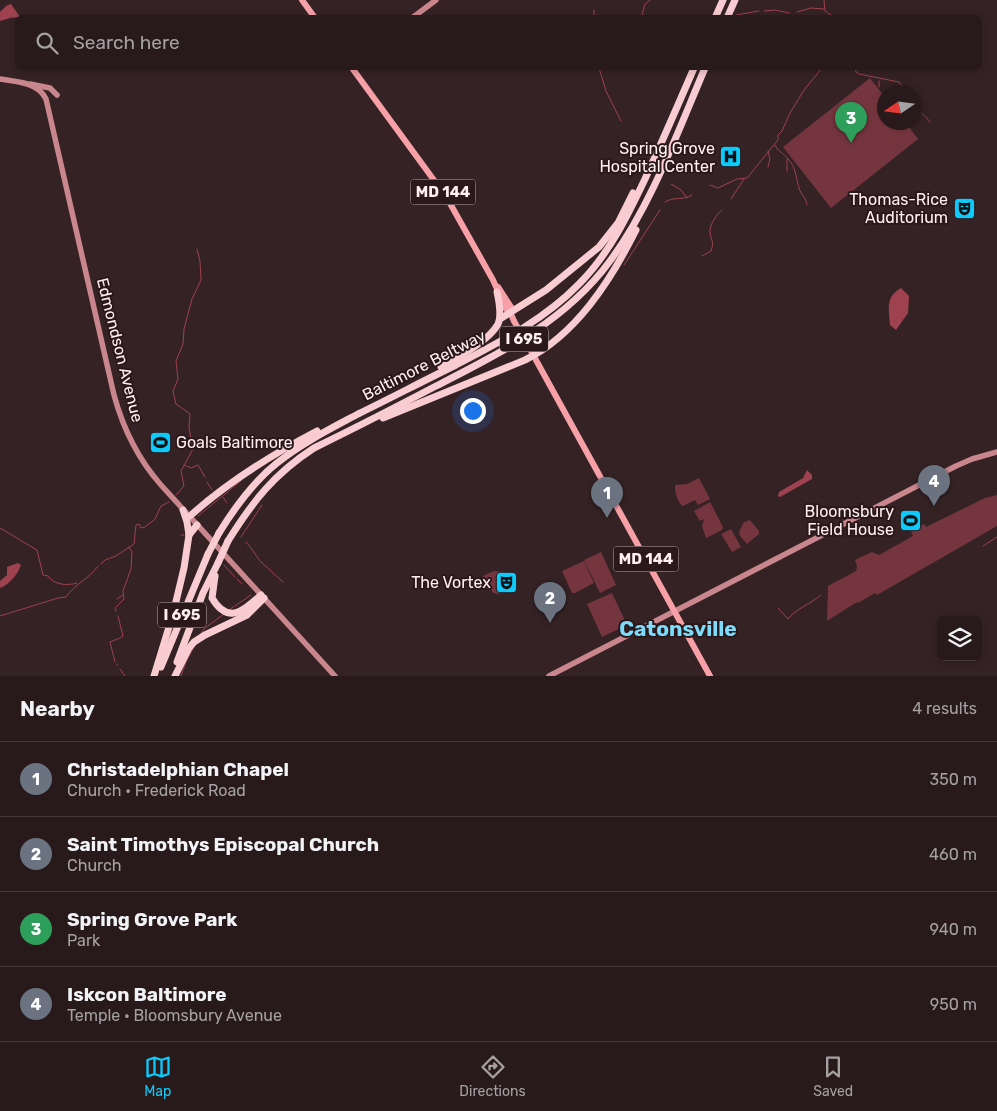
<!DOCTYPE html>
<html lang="en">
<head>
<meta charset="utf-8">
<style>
  body { margin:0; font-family:Rubik,sans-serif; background:#302324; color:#f1f3f6 }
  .controls { position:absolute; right:15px; bottom:15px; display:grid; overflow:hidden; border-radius:8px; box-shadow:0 2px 8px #0003 }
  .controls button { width:45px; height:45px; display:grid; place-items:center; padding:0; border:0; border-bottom:1px solid #44383a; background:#281a1b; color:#f1f3f6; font:25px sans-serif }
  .compass { position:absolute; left:877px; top:85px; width:45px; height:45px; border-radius:50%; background:#281a1b; box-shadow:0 2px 8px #0003; rotate:257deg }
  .you { position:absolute; left:472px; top:410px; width:18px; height:18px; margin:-12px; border:4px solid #fff; border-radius:50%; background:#1a73e8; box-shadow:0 0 0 8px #1a73e833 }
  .badge { display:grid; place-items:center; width:32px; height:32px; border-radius:50%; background:#0dcafa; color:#fff; font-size:16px; font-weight:700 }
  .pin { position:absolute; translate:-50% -41px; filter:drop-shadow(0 1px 2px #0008) }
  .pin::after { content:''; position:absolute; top:26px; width:18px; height:15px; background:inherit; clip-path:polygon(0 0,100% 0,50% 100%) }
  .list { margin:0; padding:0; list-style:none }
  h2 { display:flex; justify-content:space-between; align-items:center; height:65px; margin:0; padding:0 20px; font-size:21px }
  h2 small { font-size:16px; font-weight:400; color:#a5a1a3 }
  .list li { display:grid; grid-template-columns:32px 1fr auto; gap:15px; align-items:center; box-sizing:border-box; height:75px; padding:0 20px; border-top:1px solid #44383a }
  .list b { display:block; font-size:19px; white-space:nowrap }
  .list p { margin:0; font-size:16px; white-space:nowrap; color:#a5a1a3 }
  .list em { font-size:16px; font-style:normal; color:#a5a1a3 }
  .icon { flex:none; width:28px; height:28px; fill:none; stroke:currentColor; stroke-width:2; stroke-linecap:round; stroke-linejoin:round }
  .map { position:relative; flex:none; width:997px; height:676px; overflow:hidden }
  .search { position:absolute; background:#281a1b; box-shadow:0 2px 8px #0003; left:15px; right:15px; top:15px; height:55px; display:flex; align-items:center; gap:12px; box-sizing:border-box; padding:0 18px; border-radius:8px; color:#a5a1a3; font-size:19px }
  .sheet { height:365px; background:#281a1b }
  nav { display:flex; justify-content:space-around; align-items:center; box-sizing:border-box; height:70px; border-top:1px solid #44383a; background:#281a1b; font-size:14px; color:#a5a1a3 }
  nav a { display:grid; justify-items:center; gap:2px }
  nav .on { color:#0dcafa }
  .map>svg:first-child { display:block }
  .green { fill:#75353e }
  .water { fill:#9e4250 }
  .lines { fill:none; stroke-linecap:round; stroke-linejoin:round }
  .stream { stroke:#9e4250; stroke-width:1 }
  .secondary { stroke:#c9868c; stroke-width:5.5 }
  .primary { stroke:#f7a0a8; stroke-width:6 }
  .motorway { stroke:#f8ccd0; stroke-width:7 }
  .primary-bridge { stroke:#f7a0a8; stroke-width:6 }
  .motorway-bridge { stroke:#f8ccd0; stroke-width:7 }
  .labels { text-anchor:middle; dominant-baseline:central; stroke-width:4; stroke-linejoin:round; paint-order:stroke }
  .shield { fill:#2b181a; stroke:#bfafb0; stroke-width:1 }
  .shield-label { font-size:15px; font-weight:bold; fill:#fef0f1 }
  .poi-label { font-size:16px; fill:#fef0f1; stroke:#2b181a; text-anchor:end }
  .street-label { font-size:16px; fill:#fef0f1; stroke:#2b181a }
  .district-label { font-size:21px; font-weight:bold; fill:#7ddbfc; stroke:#2b181a }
</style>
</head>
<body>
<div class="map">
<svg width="997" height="676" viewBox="0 0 997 676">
  <rect width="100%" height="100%" fill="#352224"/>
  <g class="green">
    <polygon points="870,78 884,96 884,122 906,123 918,139 831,208 783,147"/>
    <path d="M699 478 710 499 698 505 695 500 683 506C677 502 675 492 675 485L687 484Z"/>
    <polygon points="997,495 997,526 877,595 875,593 858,603 857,602 827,621 828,586 856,571 857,567 855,560 872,552 879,555 913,536 911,531 924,524 926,527 985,498"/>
    <polygon points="710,502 723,527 722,530 706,538 702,526 704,519 700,521 694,511"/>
    <polygon points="750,520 759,531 759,534 747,544 740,536 739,532 744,522"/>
    <polygon points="731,529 741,547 732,552 721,534"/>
    <polygon points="601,552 616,585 600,593 584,560"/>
    <polygon points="584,561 594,583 575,593 572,593 562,571"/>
    <polygon points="494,571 506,572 506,578 503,579 503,585 507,590 499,594 493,593 483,576"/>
    <polygon points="612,593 627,625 602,637 587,604"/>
  </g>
  <g class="water">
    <polygon points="11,4 20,17 10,18 0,21 0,12 6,6"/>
    <path d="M901 288 909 296 908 313 896 330 890 325C889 309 885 297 901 288Z"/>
    <polygon points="807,470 812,475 812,479 780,497 778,496 779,492 803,478"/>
    <path d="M18 563 21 565C18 574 9 585 0 588V581L7 575V567Z"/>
  </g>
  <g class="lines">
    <g class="stream">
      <polyline points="824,0 825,11 836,18"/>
      <polyline points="764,11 775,10 789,13"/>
      <polyline points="797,12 811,8 824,9"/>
      <polyline points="736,15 759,11"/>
      <polyline points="594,18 594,10"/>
      <polyline points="641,18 645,4 650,0"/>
      <polyline points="599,68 606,91 621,121"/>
      <polyline points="855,68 856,72 859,74 899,82 906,92"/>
      <polyline points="879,87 879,81"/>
      <path d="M914 107C920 112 926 116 930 122"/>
      <path d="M775 145C778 152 784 153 788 159 796 167 796 178 799 188 801 195 806 197 807 205"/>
      <polyline points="768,167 770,159 768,151"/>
      <polyline points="787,171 787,159"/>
      <polyline points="671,184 681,190 687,198"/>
      <polyline points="710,185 718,188 737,179 747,178 778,140 778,135 782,131 790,113 804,90 822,68"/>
      <polyline points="731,199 744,179"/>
      <path d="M665 202C674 196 683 201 692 195"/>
      <path d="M702 256 711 251C715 241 710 239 710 231 710 224 717 214 722 210"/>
      <polyline points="624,265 660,210"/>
      <polyline points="184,465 191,468 198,465 205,477"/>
      <polyline points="207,482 212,490"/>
      <polyline points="176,495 184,486 181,471 193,449 189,428 190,414 176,404 173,391 178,379 176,361 183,344 184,329 192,299 201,280 200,261 197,249"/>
      <polyline points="223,497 227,503"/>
      <polyline points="198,516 242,480"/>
      <path d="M0 528 37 550 43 575 48 576C54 585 67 586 77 583"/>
      <polyline points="181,535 184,535"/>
      <polyline points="241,537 262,505"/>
      <polyline points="246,542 251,548 260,561 283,582"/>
      <polyline points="983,546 997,537"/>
      <polyline points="101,564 105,560 116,556 134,544 136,525 139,524 141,528 145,527 155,519 161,506 169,502"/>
      <polyline points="224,565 235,577"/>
      <polyline points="237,579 242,584"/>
      <polyline points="117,599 123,595"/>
      <path d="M778 608 788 619C794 610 812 603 821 595"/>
      <polyline points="229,610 251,595"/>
      <polyline points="116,611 115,608 124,599 123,591 131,569 132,552 129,547"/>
      <path d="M0 616 58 598 66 597C75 584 89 579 98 566"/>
      <polyline points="199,636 205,628 224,614"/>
      <polyline points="115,662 110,642 120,638 123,636 118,616"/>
      <polyline points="117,664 117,665"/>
      <polyline points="120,669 125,676"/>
      <polyline points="181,676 186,662 194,647"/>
    </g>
    <g class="secondary">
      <polyline points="412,18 436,0"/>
      <path d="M0 79C17 82 38 82 46 99L114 395C123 428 138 459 161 485L335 676"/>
      <polyline points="30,84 50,88 57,95"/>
      <polyline points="549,676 956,466 972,459 997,452"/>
    </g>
    <g class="primary">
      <polyline points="302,0 315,18"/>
      <polyline points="352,68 447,198 493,280 506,309 510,312 514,321"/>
      <polyline points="498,287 511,307 510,312"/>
      <polyline points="531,351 710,676"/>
    </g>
    <g class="motorway">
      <polyline points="715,18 723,0"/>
      <polyline points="727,18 735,0"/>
      <polyline points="500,319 546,290 599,247 618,223 633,193"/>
      <path d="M441 367C457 358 490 340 498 324 502 315 499 301 497 292"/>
      <path d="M383 418 525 360C576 335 611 280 636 230"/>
      <path d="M190 516C228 482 271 455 317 431"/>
      <path d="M219 533C235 507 253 482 277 463 302 443 330 429 358 414 391 398 423 381 456 365 500 342 544 320 579 284 609 254 627 217 645 179 662 142 678 105 694 68"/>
      <polyline points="189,535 197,525"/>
      <path d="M228 541C253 501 274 474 314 448 355 428 396 407 436 386 501 353 566 321 610 261 651 206 678 131 705 68"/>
      <path d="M215 576 212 598C228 625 244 611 261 595"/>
      <polyline points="177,662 203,593 218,563"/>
      <polyline points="161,667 208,554"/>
      <polyline points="154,676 173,614 184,568 189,535 187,522 183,510"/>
      <polyline points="175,676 189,648 194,642 205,635 247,615 264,598"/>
    </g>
    <polyline class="primary-bridge" points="514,321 529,348"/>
    <g class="motorway-bridge">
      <polyline points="208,554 219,533"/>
      <polyline points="218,563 228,541"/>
    </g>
  </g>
  <defs>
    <symbol id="hospital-square" viewBox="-11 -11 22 22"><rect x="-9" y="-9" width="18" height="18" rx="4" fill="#0dcafa" stroke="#2b181a"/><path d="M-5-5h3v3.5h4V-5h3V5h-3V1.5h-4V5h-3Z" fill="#111"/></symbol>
    <symbol id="theatre-square" viewBox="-11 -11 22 22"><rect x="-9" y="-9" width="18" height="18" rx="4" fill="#0dcafa" stroke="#2b181a"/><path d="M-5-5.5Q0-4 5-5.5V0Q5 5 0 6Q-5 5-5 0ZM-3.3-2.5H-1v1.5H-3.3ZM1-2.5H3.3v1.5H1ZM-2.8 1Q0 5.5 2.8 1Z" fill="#111"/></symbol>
    <symbol id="stadium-square" viewBox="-11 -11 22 22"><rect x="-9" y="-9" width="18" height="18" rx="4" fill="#0dcafa" stroke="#2b181a"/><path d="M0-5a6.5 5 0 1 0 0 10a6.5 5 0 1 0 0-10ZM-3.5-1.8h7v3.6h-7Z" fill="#111"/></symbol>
  </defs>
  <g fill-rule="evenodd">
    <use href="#hospital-square" x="718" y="144" width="25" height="25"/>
    <use href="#theatre-square" x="952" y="196" width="25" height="25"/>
    <use href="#stadium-square" x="148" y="430" width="25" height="25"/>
    <use href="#stadium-square" x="898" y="508" width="25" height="25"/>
    <use href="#theatre-square" x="494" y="570" width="25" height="25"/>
  </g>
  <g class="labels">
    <g class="shield">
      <rect x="410.5" y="179.5" width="65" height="25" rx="4"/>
      <rect x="500" y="326.5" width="48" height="25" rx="4"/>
      <rect x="613.5" y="546.5" width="65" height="25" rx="4"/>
      <rect x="158" y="602.5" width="48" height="25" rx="4"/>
    </g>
    <g class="shield-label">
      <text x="443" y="192">MD 144</text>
      <text x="524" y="339">I 695</text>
      <text x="646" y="559">MD 144</text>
      <text x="182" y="615">I 695</text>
    </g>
    <g class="poi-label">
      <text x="715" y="148">Spring Grove<tspan x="715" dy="18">Hospital Center</tspan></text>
      <text x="948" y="199">Thomas-Rice<tspan x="948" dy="18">Auditorium</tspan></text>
      <text x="176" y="442" text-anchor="start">Goals Baltimore</text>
      <text x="894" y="511">Bloomsbury<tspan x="894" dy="18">Field House</tspan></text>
      <text x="491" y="582">The Vortex</text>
    </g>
    <g class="street-label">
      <text transform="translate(120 350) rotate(76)">Edmondson Avenue</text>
      <text transform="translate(424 365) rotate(-27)">Baltimore Beltway</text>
    </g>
    <g class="district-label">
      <text x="678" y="628">Catonsville</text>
    </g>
  </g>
</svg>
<div class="controls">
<button><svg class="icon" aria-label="layers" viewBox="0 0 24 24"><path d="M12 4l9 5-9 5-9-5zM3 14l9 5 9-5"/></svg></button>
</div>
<svg class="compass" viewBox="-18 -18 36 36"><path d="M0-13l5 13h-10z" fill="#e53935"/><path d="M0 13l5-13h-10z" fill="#a5a1a3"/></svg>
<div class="you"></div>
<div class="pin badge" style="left:607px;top:518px;background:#6b7280">1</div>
<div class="pin badge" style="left:550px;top:623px;background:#6b7280">2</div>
<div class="pin badge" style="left:851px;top:143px;background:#2e9e5b">3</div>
<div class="pin badge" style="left:934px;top:506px;background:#6b7280">4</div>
<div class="search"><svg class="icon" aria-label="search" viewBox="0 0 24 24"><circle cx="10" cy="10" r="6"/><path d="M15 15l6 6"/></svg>Search here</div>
</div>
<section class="sheet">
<h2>Nearby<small>4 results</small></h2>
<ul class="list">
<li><span class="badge" style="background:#6b7280">1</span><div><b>Christadelphian Chapel</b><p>Church · Frederick Road</p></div><em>350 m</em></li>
<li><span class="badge" style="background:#6b7280">2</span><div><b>Saint Timothys Episcopal Church</b><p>Church</p></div><em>460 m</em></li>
<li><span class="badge" style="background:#2e9e5b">3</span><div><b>Spring Grove Park</b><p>Park</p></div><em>940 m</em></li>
<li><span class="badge" style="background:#6b7280">4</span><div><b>Iskcon Baltimore</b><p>Temple · Bloomsbury Avenue</p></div><em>950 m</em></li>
</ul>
</section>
<nav>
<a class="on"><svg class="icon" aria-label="map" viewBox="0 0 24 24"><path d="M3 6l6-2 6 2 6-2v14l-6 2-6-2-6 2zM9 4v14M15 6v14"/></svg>Map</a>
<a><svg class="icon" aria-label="directions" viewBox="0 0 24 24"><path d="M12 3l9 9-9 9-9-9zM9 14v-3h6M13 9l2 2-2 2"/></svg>Directions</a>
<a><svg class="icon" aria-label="saved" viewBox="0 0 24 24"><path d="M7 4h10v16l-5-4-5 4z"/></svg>Saved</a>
</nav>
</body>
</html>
